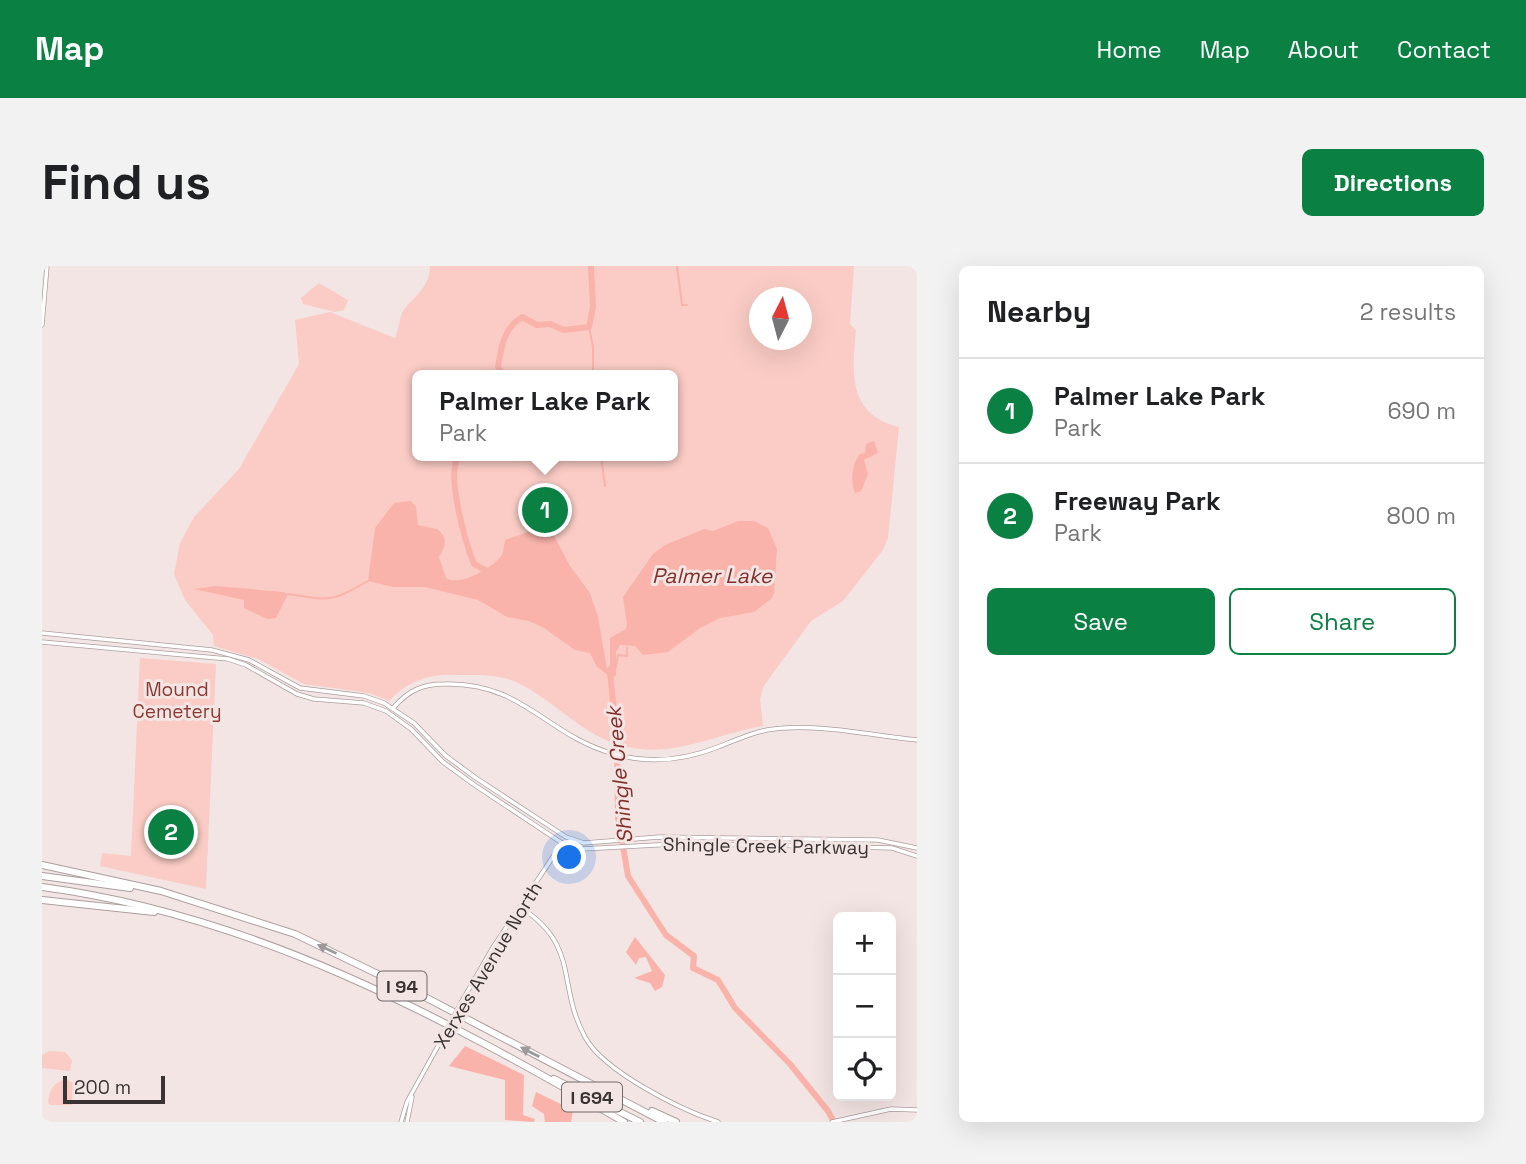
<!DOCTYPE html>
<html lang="en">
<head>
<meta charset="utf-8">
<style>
  body { margin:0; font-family:"Space Grotesk",sans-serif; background:#f2f2f2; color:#202124 }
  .controls { position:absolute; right:21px; bottom:21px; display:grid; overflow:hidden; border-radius:10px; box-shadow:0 7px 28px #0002 }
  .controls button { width:63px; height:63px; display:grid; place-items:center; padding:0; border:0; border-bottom:2px solid #e0e0e0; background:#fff; color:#202124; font:35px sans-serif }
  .compass { position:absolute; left:707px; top:21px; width:63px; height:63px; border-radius:50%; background:#fff; box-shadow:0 7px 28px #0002; rotate:6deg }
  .scale { position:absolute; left:21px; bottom:18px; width:102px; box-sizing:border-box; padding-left:7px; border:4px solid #393433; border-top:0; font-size:19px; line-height:24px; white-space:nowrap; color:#393433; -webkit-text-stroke:5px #f3e5e3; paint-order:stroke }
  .you { position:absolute; left:528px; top:592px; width:24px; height:24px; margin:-18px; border:5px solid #fff; border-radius:50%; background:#1a73e8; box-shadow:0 0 0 10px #1a73e833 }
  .badge { display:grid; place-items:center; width:46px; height:46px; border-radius:50%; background:#0b8043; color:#fff; font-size:23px; font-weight:700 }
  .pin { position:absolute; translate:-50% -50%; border:4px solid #fff; box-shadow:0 2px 7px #0006 }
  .popup { position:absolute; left:370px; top:104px; width:266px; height:91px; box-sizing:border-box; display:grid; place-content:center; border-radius:10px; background:#fff; filter:drop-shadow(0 2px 5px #0005); font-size:23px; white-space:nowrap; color:#757577 }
  .popup b { font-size:26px; color:#202124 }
  .popup::after { content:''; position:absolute; left:50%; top:100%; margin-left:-14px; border:14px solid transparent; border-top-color:#fff }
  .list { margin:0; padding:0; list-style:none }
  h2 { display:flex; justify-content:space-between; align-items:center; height:91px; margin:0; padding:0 28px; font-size:30px }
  h2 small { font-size:23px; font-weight:400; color:#757577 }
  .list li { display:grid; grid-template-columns:46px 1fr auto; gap:21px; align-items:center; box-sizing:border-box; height:105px; padding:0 28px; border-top:2px solid #e0e0e0 }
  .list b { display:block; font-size:26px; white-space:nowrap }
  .list p { margin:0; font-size:23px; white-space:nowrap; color:#757577 }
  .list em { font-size:23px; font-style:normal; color:#757577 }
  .actions { display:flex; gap:14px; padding:21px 28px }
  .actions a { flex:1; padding:16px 0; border:2px solid #0b8043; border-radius:10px; text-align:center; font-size:24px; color:#0b8043 }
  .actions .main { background:#0b8043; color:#fff }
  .icon { flex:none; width:38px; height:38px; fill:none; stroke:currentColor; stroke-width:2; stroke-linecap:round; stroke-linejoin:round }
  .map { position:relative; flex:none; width:875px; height:856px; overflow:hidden; border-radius:10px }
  header { display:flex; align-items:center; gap:42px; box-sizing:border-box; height:98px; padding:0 35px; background:#0b8043; color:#fff }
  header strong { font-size:33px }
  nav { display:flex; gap:38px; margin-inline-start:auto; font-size:24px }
  .intro { display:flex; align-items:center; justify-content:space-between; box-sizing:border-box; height:168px; padding:0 42px }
  h1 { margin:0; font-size:49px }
  .button { padding:18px 32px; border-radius:10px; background:#0b8043; color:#fff; font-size:24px; font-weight:700 }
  main { display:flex; gap:42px; padding:0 42px }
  aside { flex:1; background:#fff; border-radius:10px; box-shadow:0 7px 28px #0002 }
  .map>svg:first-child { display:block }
  .green { fill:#faccc5; fill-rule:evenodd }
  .water { fill:#f9b3aa }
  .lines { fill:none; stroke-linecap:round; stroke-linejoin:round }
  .stream { stroke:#f9b3aa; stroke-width:2 }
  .river { stroke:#f9b3aa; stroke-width:6 }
  .minor-casing { stroke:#ab9f9d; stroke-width:5 }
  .highway-casing { stroke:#ab9f9d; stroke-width:8 }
  .minor { stroke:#fff; stroke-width:3.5 }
  .highway { stroke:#fff; stroke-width:6 }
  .minor-bridge-casing { stroke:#ab9f9d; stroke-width:5; stroke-linecap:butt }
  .minor-bridge { stroke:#fff; stroke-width:3.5 }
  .oneway { fill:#9c9a99 }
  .labels { text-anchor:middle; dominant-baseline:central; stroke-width:6; stroke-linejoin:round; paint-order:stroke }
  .shield { fill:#f3e5e3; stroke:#716968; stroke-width:2 }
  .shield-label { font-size:18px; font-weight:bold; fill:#393433 }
  .park-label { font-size:19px; fill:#8c3a33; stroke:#f3e5e3 }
  .street-label { font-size:19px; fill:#393433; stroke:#f3e5e3 }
  .water-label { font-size:21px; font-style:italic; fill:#82302b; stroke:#f3e5e3 }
</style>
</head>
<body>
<header>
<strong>Map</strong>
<nav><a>Home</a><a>Map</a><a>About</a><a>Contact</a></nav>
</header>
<div class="intro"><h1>Find us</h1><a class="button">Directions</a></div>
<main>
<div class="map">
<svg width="875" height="856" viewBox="0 0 875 856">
  <rect width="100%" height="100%" fill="#f3e5e3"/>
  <g class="green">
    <path d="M388 0H812L808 58 814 64C810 106 805 148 857 161L846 272 841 284 801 335 769 355 721 421 718 433 721 460C673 468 631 493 581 480 537 469 508 428 466 413 450 408 430 409 413 409 387 407 364 416 347 435L327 427 262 418 216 393 172 380 171 369 143 334 132 308 138 277 152 251 197 203 257 98 253 54 288 46 353 72C356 65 357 57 359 50 364 34 388 26 388 0ZM718 32H760V74H718ZM375 109H631V190H375Z"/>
    <polygon points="277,17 306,34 302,44 293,46 261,38 259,32"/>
    <polygon points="98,392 174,398 164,623 58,600 60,587 89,590"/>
    <polygon points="7,785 23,786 30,794 28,805 0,802 0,789"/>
    <path d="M24 813 31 817 30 839H8L6 836C8 823 11 817 24 813Z"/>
  </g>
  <g class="water">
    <path d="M832 175 836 187 822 194 826 208 819 225 813 227C808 215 810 198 818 188L823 187 824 178Z"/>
    <path d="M369 235 374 241 376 259 395 263C406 271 404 281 397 291L404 312C418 321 450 302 459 290 462 287 462 278 463 274L500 261 509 264 528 300 548 327 556 351 565 403 568 399V372L584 363 585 358 581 331 611 288 623 279 662 263 671 265 696 255H712L726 262 735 283 732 327 730 332 712 346 678 352 658 362 626 386 601 389 593 380 578 379 574 386V410L569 411 555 401 548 387 533 384 502 362 487 355 465 351 436 334 383 321H351L326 315 333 262 352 237Z"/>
    <polygon points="174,320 241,326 246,328 234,352 225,353 202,342 202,334 152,323"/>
    <polygon points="593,671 623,709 620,721 613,725 608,717 592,712 610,705 604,691 597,692 594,699 584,686"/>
    <polygon points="423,780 482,809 481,849 493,853 492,856 463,854 463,814 407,800"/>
    <polygon points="494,826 531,844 529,856 503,856 502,848 490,840"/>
  </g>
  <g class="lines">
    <g class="stream">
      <polyline points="635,0 640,39 645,39"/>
      <polyline points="547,61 551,81 551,109"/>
      <polyline points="559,190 563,220"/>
      <path d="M246 328C288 335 289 336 326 315"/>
      <polyline points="574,401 576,389 585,390 585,382"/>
    </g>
    <g class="river">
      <path d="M462 109 456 101C459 81 462 62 480 51L495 59 508 58 522 64 547 61 551 41 549 0"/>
      <path d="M417 190C403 207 424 278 432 298L449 307"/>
      <polyline points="568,407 575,472 576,551 586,610 624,669 652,690 651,702 676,714 693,742 748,798 786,845 792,856"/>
    </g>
    <defs>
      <g id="minor">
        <polyline points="0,59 5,0"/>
        <polyline points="0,367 170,384 207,394 258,422 322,430 342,437 372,457 404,490 434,512 524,571 542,577 617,571 836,574 875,582"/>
        <polyline points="0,376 186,393 204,399 255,428 272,433 322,437 344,445 369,463 401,496 431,518 520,577 540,583 633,578 773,580 850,582 875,590"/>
        <path d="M352 441C367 424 381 418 403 418 481 416 505 470 572 488 607 498 643 494 676 481 694 474 713 465 732 463 772 457 833 470 875 474"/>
        <path d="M478 641C539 680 514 718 543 771 561 805 639 844 676 856"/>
        <polyline points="420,735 450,683 520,577"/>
        <polyline points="359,856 365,836 401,771"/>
        <polyline points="365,856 370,831"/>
        <polyline points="790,856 849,843 875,844"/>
      </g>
      <g id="highway">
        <polyline points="0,599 119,625 253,668 379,729 622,856"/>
        <polyline points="0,610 88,622"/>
        <path d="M0 621C212 649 399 750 582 856"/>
        <polyline points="0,634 112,646"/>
        <polyline points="512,813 598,856"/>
        <polyline points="610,845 634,856"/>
      </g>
    </defs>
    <use href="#minor" class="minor-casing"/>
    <use href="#highway" class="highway-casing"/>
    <use href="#minor" class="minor"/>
    <use href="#highway" class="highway"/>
    <defs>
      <polyline id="minor-bridge" points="401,771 420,735"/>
    </defs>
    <use href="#minor-bridge" class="minor-bridge-casing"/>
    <use href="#minor-bridge" class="minor-bridge"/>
  </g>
  <defs><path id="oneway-solid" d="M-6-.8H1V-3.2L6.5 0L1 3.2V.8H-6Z" transform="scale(1.75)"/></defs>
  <g class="oneway">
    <use href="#oneway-solid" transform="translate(285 683) rotate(-155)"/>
    <use href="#oneway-solid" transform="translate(488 786) rotate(-153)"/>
  </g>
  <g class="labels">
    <g class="shield">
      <rect x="335.5" y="705.5" width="49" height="29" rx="5"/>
      <rect x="520" y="816.5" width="60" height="29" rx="5"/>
    </g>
    <g class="shield-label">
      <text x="360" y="720">I 94</text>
      <text x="550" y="831">I 694</text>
    </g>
    <g class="park-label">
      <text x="135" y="423">Mound<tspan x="135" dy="22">Cemetery</tspan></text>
    </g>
    <g class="street-label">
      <text transform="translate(724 580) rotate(1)">Shingle Creek Parkway</text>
      <text transform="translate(446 699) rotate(-59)">Xerxes Avenue North</text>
    </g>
    <g class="water-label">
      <text x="670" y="309">Palmer Lake</text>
      <text transform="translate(577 509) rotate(-95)">Shingle Creek</text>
    </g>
  </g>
</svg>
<div class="controls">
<button>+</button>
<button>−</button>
<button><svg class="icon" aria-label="locate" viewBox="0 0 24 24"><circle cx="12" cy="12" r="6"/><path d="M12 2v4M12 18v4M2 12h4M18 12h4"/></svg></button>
</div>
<svg class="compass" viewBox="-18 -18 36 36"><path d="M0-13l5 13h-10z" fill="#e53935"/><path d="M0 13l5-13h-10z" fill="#757577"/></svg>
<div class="scale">200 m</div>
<div class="you"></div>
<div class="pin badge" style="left:503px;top:244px">1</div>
<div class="popup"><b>Palmer Lake Park</b>Park</div>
<div class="pin badge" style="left:129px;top:566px">2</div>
</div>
<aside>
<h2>Nearby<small>2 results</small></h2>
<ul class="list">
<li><span class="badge">1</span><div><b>Palmer Lake Park</b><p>Park</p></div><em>690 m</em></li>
<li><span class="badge">2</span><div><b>Freeway Park</b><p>Park</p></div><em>800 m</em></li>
</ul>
<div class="actions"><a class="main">Save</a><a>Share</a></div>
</aside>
</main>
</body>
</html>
